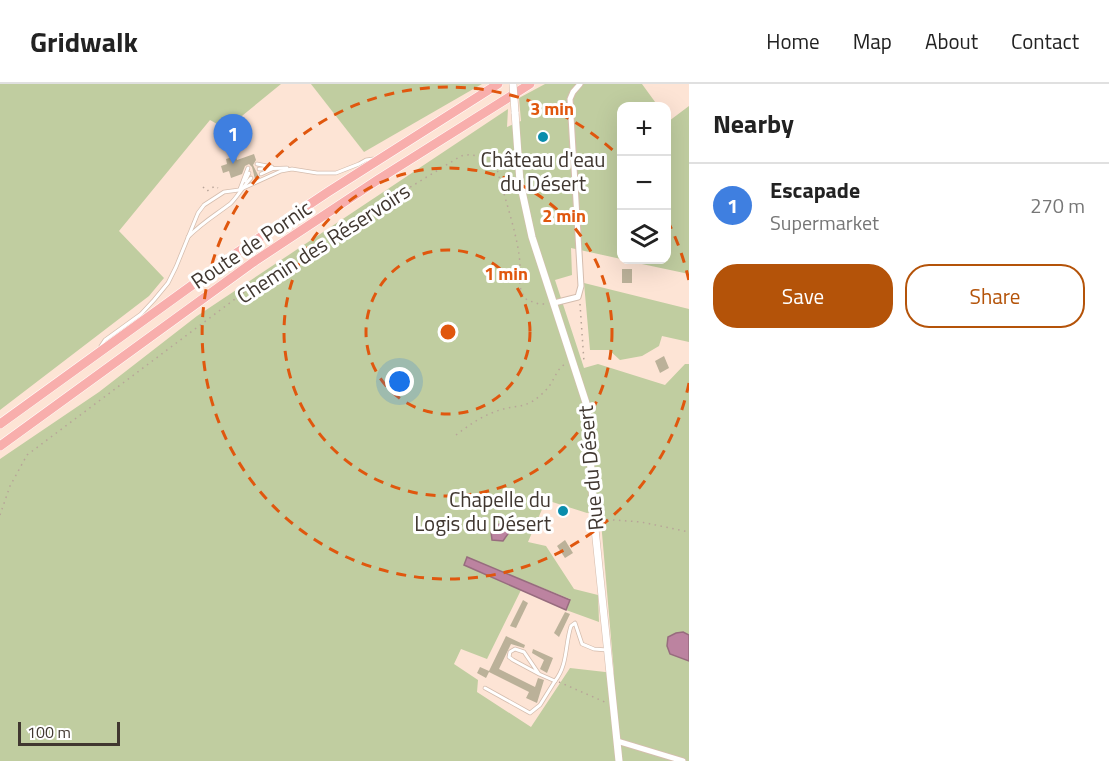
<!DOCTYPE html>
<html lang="en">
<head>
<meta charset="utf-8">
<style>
  body { margin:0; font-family:"Titillium Web",sans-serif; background:#f6f6f6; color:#222 }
  .controls { position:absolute; right:18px; top:18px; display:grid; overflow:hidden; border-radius:12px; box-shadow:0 6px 24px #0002 }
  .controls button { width:54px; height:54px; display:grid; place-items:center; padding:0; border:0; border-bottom:2px solid #e0e0e0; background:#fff; color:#222; font:30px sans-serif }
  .scale { position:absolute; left:18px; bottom:15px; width:102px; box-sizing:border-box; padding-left:6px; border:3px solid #403730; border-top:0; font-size:16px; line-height:21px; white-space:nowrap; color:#403730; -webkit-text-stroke:4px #fff; paint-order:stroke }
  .you { position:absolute; left:400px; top:298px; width:21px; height:21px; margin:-15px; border:4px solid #fff; border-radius:50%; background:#1a73e8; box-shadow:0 0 0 9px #1a73e833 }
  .badge { display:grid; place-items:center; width:39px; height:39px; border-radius:50%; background:#b45309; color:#fff; font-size:20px; font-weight:700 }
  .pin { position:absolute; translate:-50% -50px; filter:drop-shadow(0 2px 3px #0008) }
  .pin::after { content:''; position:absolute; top:32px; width:21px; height:18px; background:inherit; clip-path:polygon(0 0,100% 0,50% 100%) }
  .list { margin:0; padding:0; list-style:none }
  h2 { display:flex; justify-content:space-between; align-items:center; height:78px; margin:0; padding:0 24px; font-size:26px }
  h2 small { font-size:20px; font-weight:400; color:#767676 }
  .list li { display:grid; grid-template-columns:39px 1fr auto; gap:18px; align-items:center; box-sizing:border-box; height:84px; padding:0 24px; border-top:2px solid #e0e0e0 }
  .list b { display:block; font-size:22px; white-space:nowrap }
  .list p { margin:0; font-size:20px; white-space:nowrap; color:#767676 }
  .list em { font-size:20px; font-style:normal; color:#767676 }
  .actions { display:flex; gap:12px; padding:18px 24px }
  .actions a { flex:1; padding:14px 0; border:2px solid #b45309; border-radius:24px; text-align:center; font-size:21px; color:#b45309 }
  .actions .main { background:#b45309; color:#fff }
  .icon { flex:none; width:33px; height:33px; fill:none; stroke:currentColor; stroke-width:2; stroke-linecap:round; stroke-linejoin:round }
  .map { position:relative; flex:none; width:689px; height:677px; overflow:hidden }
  header { display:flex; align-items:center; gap:36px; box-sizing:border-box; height:84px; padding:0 30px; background:#fff; border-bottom:2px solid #e0e0e0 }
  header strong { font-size:28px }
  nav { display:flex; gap:33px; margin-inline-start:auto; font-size:21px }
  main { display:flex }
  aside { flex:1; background:#fff }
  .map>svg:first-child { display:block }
  .green { fill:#c0cda0; fill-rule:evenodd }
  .water { fill:#bc83a0; stroke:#976c7e; stroke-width:1.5 }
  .building { fill:#bbb199 }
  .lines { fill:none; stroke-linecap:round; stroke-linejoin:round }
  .service-casing { stroke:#d5bdae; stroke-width:4.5 }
  .minor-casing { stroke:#d5bdae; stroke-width:7 }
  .tertiary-casing { stroke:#d5bdae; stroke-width:8 }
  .trunk-casing { stroke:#fff; stroke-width:10 }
  .path { stroke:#b7a498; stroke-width:1.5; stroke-dasharray:1.5 4.5; stroke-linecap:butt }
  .service { stroke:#fff; stroke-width:3 }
  .minor { stroke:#fff; stroke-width:5 }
  .tertiary { stroke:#fff; stroke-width:7 }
  .trunk { stroke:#f8aeac; stroke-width:9 }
  .tertiary-bridge-casing { stroke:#d5bdae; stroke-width:8; stroke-linecap:butt }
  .tertiary-bridge { stroke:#fff; stroke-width:7 }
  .ring { fill:none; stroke:#e0570e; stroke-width:3; stroke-dasharray:10 8 }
  .poi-dot { fill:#0a8dac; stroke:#fff; stroke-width:2 }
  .labels { text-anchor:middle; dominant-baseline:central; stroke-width:6; stroke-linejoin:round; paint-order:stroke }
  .poi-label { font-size:21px; fill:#403730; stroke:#fff }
  .street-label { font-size:21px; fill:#403730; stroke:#fff }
  .centre { fill:#e0570e; stroke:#fff; stroke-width:3 }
  .ring-label { font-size:18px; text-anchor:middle; font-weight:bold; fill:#e0570e; stroke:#fff; stroke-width:6; stroke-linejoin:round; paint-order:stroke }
</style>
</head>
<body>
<header>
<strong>Gridwalk</strong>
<nav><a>Home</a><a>Map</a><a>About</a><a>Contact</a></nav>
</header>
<main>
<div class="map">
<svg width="689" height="677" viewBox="0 0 689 677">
  <rect width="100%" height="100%" fill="#fde4d5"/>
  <g class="green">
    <polygon points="0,0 281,0 226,45 210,36 119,147 164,194 149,212 0,326"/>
    <polygon points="311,0 482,0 364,68"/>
    <path d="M545 0H642L658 22H622L621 175 571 164 572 191 555 196 584 284 598 280 665 301 685 280H689V677H0V375L99 308 197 232 508 25 507 43 521 37 519 14ZM546 416 587 429 600 426 614 589 570 584 531 643 477 608 478 596 454 580 461 565 487 575 521 506 464 481 468 474 570 515 566 526 599 538 598 511 574 505 546 462 528 458Z"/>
    <polygon points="689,22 689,190 623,176 666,176 667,34 669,37"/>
    <polygon points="584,199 689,225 689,258 662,252 659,262 642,272 620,276 609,266 590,266"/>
  </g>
  <g class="water">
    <polygon points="499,440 508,442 510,447 503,457 492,456 491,448"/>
    <polygon points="467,473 570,516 566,526 464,481"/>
    <polygon points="683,548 689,551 689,577 670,570 667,562 668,553 676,549"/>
  </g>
  <g class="building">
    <polygon points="254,70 256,76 253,81 259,93 255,95 252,83 249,80 245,82 242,90 231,94 229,87 223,89 221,82 227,80 226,75 236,72 237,76"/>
    <rect x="622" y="185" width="10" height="14"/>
    <polygon points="664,272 669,284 660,289 655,277"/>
    <polygon points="565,456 573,469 565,474 557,462"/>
    <polygon points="523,516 528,519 516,544 510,542"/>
    <polygon points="565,528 570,530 559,553 554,549"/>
    <polygon points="506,552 525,561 524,564 511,560 499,585 535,603 538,594 544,596 537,619 526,614 529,608 489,588 486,594 477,589 480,583 489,587"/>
    <polygon points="533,565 553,574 547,589 540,585 544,576 532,569"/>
  </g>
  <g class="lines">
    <defs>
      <g id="service">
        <polyline points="257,80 272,83"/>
        <polyline points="259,85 287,84"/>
        <polyline points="261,90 272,85"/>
        <polyline points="245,97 249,89"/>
        <polyline points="240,105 248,84"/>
        <path d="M188 153C203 138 214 132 230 120 236 115 244 101 251 94"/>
        <polyline points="101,262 105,256 141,230 154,216 168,199 176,183 198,129 204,121 224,108 239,106 281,87 292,85 317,89 336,89 359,80 366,76 373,75"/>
        <path d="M539 590 513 576 509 573 510 568 515 565 524 568 539 590 555 597C568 581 565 560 571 542L575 539 582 560 594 565 607 566"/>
        <polyline points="485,604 530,629 540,621 555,597"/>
      </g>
      <g id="minor">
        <polyline points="554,219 578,213 581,202 570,15 573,8 580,0"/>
        <polyline points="617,657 683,677"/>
      </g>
      <polyline id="tertiary" points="515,28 520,98 532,153 587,322 594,435 619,677"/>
      <g id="trunk">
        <polyline points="0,340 238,168 328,108 498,0"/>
        <polyline points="0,362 255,177 379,95 530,0"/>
      </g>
    </defs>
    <use href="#service" class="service-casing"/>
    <use href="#minor" class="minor-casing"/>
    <use href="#tertiary" class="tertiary-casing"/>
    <use href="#trunk" class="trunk-casing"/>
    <g class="path">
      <polyline points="203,103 207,107 215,102 218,104"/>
      <polyline points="580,220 584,278"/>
      <path d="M456 351C469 341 482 332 497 327 509 322 522 324 533 317 539 313 546 307 550 301 556 292 557 284 567 279"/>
      <path d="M0 431 10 402 27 371 267 191 461 72C474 68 489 75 497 85 504 112 519 155 520 181 520 195 517 205 527 216L539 220H548"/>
      <polyline points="601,435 641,438 689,448"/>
      <polyline points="559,598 607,619"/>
    </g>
    <use href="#service" class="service"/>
    <use href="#minor" class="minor"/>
    <use href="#tertiary" class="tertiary"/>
    <use href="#trunk" class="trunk"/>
    <defs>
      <polyline id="tertiary-bridge" points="513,0 515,28"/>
    </defs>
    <use href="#tertiary-bridge" class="tertiary-bridge-casing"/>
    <use href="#tertiary-bridge" class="tertiary-bridge"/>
  </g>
  <g class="ring">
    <circle cx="448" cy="248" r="82"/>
    <circle cx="448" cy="248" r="164"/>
    <path d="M689 299A246 246 0 1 1 620 73M667 136A246 246 0 0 1 689 197"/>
  </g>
  <g class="poi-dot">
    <circle cx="543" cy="53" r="6"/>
    <circle cx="563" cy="427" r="6"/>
  </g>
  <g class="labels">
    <g class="poi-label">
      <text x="543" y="75">Château d'eau<tspan x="543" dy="24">du Désert</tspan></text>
      <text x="551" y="415" text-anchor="end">Chapelle du<tspan x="551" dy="24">Logis du Désert</tspan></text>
    </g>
    <g class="street-label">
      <text transform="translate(323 159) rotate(-33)">Chemin des Réservoirs</text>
      <text transform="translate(251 160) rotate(-34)">Route de Pornic</text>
      <text transform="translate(590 384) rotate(-95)">Rue du Désert</text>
    </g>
  </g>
  <circle cx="448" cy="248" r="9" class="centre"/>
  <g class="ring-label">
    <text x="552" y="31">3 min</text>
    <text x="564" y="138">2 min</text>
    <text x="506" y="196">1 min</text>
  </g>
</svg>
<div class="controls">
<button>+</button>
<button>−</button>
<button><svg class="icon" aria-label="layers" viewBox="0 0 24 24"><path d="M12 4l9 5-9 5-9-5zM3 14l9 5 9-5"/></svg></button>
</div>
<div class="scale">100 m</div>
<div class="you"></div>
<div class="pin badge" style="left:233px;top:80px;background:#3f7fe0">1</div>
</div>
<aside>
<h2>Nearby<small></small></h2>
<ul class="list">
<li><span class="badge" style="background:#3f7fe0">1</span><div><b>Escapade</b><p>Supermarket</p></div><em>270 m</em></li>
</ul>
<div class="actions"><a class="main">Save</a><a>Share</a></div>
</aside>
</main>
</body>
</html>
